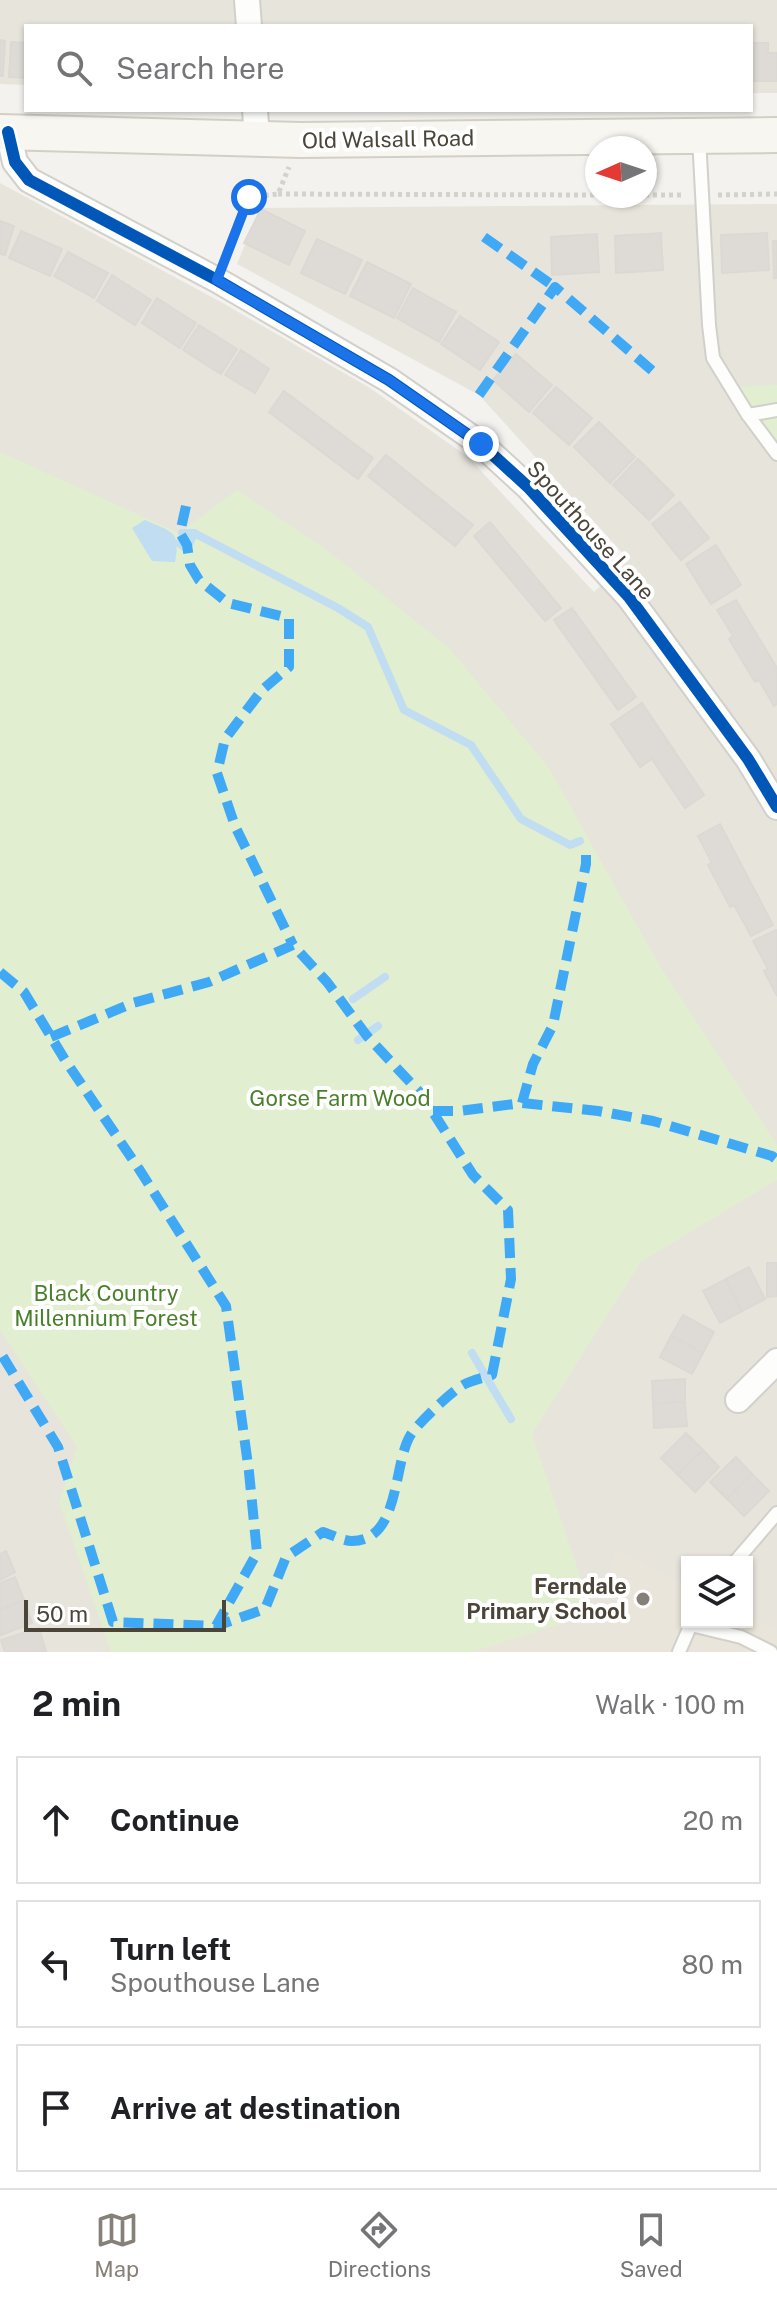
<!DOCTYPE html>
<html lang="en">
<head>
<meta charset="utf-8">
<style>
  body { margin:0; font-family:"Public Sans",sans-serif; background:#f2f2f2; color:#202124 }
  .controls { position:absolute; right:24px; bottom:24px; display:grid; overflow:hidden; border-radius:0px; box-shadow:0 2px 6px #0004 }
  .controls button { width:72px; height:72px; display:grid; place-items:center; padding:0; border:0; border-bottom:2px solid #e0e0e0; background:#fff; color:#202124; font:40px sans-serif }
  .compass { position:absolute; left:585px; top:136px; width:72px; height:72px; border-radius:50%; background:#fff; box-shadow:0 2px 6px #0004; rotate:267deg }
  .scale { position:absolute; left:24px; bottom:20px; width:202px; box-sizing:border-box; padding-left:8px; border:4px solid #4b4439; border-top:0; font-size:22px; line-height:28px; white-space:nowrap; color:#4b4439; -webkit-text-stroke:6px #fff; paint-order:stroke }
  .stop { position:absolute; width:24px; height:24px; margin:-18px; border:6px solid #1a73e8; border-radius:50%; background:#fff }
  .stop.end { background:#1a73e8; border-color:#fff; box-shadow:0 2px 8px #0008 }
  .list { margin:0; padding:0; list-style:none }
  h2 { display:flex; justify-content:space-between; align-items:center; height:104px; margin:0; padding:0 32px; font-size:34px }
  h2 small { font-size:26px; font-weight:400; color:#757577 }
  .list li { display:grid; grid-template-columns:52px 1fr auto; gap:24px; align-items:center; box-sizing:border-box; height:128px; margin:0 16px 16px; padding:0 16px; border:2px solid #e0e0e0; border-radius:0px }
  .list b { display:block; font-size:30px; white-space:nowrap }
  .list p { margin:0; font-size:26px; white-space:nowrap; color:#757577 }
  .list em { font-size:26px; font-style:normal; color:#757577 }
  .icon { flex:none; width:44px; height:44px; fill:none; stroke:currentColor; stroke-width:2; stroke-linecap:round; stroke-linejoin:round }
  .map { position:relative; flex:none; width:777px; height:1652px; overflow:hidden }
  .search { position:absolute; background:#fff; box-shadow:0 2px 6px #0004; left:24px; right:24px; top:24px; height:88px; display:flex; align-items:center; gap:20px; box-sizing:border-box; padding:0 28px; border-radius:0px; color:#757577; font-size:30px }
  .sheet { height:536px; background:#fff }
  nav { display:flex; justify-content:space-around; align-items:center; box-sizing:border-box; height:112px; border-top:2px solid #e0e0e0; background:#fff; font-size:22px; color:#757577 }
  nav a { display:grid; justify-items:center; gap:4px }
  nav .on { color:#868178 }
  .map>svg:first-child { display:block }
  .residential { fill:#e7e4dc; fill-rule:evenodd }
  .education { fill:#eae5da }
  .green { fill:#e1eecf }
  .water { fill:#c0ddf1 }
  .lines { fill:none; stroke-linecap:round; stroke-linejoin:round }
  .stream { stroke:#c0ddf1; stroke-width:8 }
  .building { fill:#dedbd6; stroke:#dcd9d4; stroke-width:2 }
  .lane-casing { stroke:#d2d0cb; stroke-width:16 }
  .street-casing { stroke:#d2d0cb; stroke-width:28 }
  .secondary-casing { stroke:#d3cfc5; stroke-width:38 }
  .path { stroke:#d3d2cc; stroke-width:5; stroke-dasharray:4 4; stroke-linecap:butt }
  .lane { stroke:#fdfdfc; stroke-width:12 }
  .street { stroke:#fdfdfc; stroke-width:24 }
  .secondary { stroke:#f7f6f1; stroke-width:34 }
  .quiet { stroke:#3fa9f5; stroke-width:10; stroke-dasharray:20 10; stroke-linecap:butt }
  .cycleway-casing { stroke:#fff; stroke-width:17 }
  .cycleway { stroke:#0057b8; stroke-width:12 }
  .route { stroke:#1a73e8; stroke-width:10 }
  .poi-dot { fill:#868178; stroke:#fff; stroke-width:3 }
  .labels { text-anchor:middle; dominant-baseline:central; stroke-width:8; stroke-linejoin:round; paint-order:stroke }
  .street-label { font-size:22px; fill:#4b4439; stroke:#fff }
  .park-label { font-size:22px; fill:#4a7f2a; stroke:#fff }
  .poi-label { font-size:22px; font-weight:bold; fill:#4b4439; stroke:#fff; text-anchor:end }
</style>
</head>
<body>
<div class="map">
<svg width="777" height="1652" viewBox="0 0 777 1652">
  <rect width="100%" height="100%" fill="#f4f2ee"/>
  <g class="residential">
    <polygon points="0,0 777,0 777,93 751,93 751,26 26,26 26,85 0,84"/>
    <path d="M0 183 221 302 370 388 468 457 594 592 628 559 479 395 237 264 260 208 777 204V1652H0ZM687 1562H747V1622H687Z"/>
  </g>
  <polygon class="education" points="617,1549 687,1585 687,1622 747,1622 747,1616 777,1631 777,1652 472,1652 593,1614"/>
  <g class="green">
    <polygon points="777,385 777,463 723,387"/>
    <polygon points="0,452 179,533 237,490 327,550 449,648 549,768 658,963 777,1145 777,1180 641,1262 532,1434 593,1614 472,1652 111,1652 59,1502 77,1447 0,1330"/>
  </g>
  <path class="water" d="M145 520C171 532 181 530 175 562L152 561 132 528Z"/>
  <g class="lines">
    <g class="stream">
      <polyline points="182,533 194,533 338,608 368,627 404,710 471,745 521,819 570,845 580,841"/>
      <polyline points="179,543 184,547 189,545 194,533"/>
      <polyline points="353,999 385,977"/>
      <polyline points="358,1040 378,1026"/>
      <polyline points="472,1353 511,1419"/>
    </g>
  </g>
  <g class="building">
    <polygon points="0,40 5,41 3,76 0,76"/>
    <polygon points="11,42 26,43 26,78 9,77"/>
    <polygon points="751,43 768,43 768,53 777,53 777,81 751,81"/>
    <polygon points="261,209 305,231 289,265 244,243"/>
    <polygon points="0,221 14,226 5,255 0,254"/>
    <polygon points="21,231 62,249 50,276 9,258"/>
    <polygon points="661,233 663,270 616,273 615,236"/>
    <polygon points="767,233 769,270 722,273 721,235"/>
    <polygon points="597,234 599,272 552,275 551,237"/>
    <polygon points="317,239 362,260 345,294 301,273"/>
    <polygon points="773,241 777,241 777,278 774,278"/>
    <polygon points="68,252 108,273 94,298 54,276"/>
    <polygon points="367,262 411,284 394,318 350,296"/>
    <polygon points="112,275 151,300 135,325 97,301"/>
    <polygon points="413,288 456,312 439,342 397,318"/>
    <polygon points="157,298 196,323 180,348 142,323"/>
    <polygon points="460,316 499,342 480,370 441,344"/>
    <polygon points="199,325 237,349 221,374 183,350"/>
    <polygon points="241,350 269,369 255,393 225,375"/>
    <polygon points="516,354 552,385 529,412 493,380"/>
    <polygon points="556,387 592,418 569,445 533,413"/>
    <polygon points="284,391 373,458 358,479 269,412"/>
    <polygon points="599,422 635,457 610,483 574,447"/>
    <polygon points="386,455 473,525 455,546 368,476"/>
    <polygon points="638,459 674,495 649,520 613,485"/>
    <polygon points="680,502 709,538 681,560 652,524"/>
    <polygon points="490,522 561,608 545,621 474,536"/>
    <polygon points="716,545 741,585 711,604 686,564"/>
    <polygon points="736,600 777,668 777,704 774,706 759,680 755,682 729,639 733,636 717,610"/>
    <polygon points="572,608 636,697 618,710 554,620"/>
    <polygon points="642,703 704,795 685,808 652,759 640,767 611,724"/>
    <polygon points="720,824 773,925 751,936 734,905 730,907 708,865 712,863 698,836"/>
    <polygon points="776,930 777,932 777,996 764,971 768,969 753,941"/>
    <polygon points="767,1263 777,1263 777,1296 767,1297"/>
    <polygon points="749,1267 765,1299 742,1311 726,1279"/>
    <polygon points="726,1279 742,1311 720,1323 703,1291"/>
    <polygon points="683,1315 714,1332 703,1353 671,1336"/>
    <polygon points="671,1336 703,1353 692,1374 660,1357"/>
    <polygon points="685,1379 685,1402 653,1404 652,1381"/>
    <polygon points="685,1402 687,1426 654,1428 653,1404"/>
    <polygon points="686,1433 703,1450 678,1475 661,1458"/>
    <polygon points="703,1450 719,1467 695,1492 678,1475"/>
    <polygon points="736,1457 752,1474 727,1499 710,1482"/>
    <polygon points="752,1474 769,1491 744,1516 727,1499"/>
    <polygon points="6,1551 15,1572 0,1580 0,1554"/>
    <polygon points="15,1577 24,1600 0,1610 0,1583"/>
    <polygon points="24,1600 32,1623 1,1635 0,1610"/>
    <polygon points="39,1628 46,1651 5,1652 1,1640"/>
  </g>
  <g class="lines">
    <defs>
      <g id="lane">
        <polyline points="699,137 709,325 713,358 748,415 777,454"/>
        <polyline points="748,415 777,410"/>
        <polyline points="735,1562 777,1513"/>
        <polyline points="691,1625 741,1637 771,1652"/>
        <polyline points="679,1652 692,1622"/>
      </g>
      <g id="street">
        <polyline points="247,0 249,26"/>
        <polyline points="255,110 257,139"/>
        <polyline points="8,132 15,162 29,180 217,280 389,380 481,444 528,487 629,597 748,759 777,807"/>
        <polyline points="738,1400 777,1361"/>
      </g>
      <polyline id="secondary" points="0,132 301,140 777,135"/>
    </defs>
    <use href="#lane" class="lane-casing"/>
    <use href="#street" class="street-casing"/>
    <use href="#secondary" class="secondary-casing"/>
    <g class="path">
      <polyline points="278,194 597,195"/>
      <polyline points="645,195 684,195"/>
      <polyline points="718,195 777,194"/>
      <polyline points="226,257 249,197 278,194 289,167"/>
    </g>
    <use href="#lane" class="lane"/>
    <use href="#street" class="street"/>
    <use href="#secondary" class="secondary"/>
    <g class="quiet">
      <polyline points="484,237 555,287"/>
      <polyline points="479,395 555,287 655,373"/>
      <polyline points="186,506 180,533 187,545 190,565 199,580 228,603 289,618 289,667 262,690 225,739 217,773 235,826 293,945"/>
      <polyline points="0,972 24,992 65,1060 139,1169 226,1306 249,1472 257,1553 216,1626 113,1622 58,1447 0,1352"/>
      <path d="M51 1037 133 1003 209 982 293 945 327 982 367 1036 422 1095 473 1175 508 1210 511 1279 492 1375C483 1378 472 1380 463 1385 451 1392 417 1424 410 1436 393 1465 400 1541 352 1541 343 1541 332 1535 323 1532L286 1557 265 1609 216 1626"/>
      <polyline points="522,1103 533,1064 553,1025 586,864 586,855"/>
      <polyline points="433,1111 459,1111 522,1103 598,1111 653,1121 772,1156 777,1160"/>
    </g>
    <defs>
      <polyline id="cycleway" points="8,132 15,162 29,180 217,280 389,380 481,444 528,487 629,597 748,759 777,807"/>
    </defs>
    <use href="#cycleway" class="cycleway-casing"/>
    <use href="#cycleway" class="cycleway"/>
  </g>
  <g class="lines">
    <polyline class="route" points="249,197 217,280 389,380 481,444"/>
  </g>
  <circle class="poi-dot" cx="643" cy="1599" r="8"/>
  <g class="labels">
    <g class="street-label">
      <text transform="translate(388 139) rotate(-1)">Old Walsall Road</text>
      <text transform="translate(591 530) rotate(48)">Spouthouse Lane</text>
    </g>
    <g class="park-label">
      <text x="340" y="1098">Gorse Farm Wood</text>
      <text x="106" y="1293">Black Country<tspan x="106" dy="25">Millennium Forest</tspan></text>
    </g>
    <g class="poi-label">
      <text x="627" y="1586">Ferndale<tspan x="627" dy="25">Primary School</tspan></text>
    </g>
  </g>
</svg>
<div class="controls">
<button><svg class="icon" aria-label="layers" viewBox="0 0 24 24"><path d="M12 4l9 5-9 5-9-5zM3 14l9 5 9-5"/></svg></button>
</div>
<svg class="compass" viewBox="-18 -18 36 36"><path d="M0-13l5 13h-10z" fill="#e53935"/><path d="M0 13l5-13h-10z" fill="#757577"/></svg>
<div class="scale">50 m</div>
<div class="stop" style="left:249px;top:197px"></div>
<div class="stop end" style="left:481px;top:444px"></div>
<div class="search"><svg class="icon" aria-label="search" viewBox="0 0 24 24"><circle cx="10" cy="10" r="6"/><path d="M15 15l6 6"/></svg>Search here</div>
</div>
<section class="sheet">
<h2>2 min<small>Walk · 100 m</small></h2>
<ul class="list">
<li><svg class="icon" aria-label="ahead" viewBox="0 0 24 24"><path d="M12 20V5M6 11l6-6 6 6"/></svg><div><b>Continue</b></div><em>20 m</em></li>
<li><svg class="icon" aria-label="left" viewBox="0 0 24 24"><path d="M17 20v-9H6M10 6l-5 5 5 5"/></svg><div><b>Turn left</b><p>Spouthouse Lane</p></div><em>80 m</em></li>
<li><svg class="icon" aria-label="arrive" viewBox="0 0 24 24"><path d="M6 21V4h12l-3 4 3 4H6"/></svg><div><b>Arrive at destination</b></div></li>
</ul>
</section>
<nav>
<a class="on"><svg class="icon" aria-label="map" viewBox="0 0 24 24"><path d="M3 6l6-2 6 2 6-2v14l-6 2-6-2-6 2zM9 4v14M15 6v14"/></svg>Map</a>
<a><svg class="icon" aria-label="directions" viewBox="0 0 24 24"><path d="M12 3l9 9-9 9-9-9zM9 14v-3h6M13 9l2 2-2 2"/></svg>Directions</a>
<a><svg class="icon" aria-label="saved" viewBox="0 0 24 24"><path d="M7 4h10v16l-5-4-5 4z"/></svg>Saved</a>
</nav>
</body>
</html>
